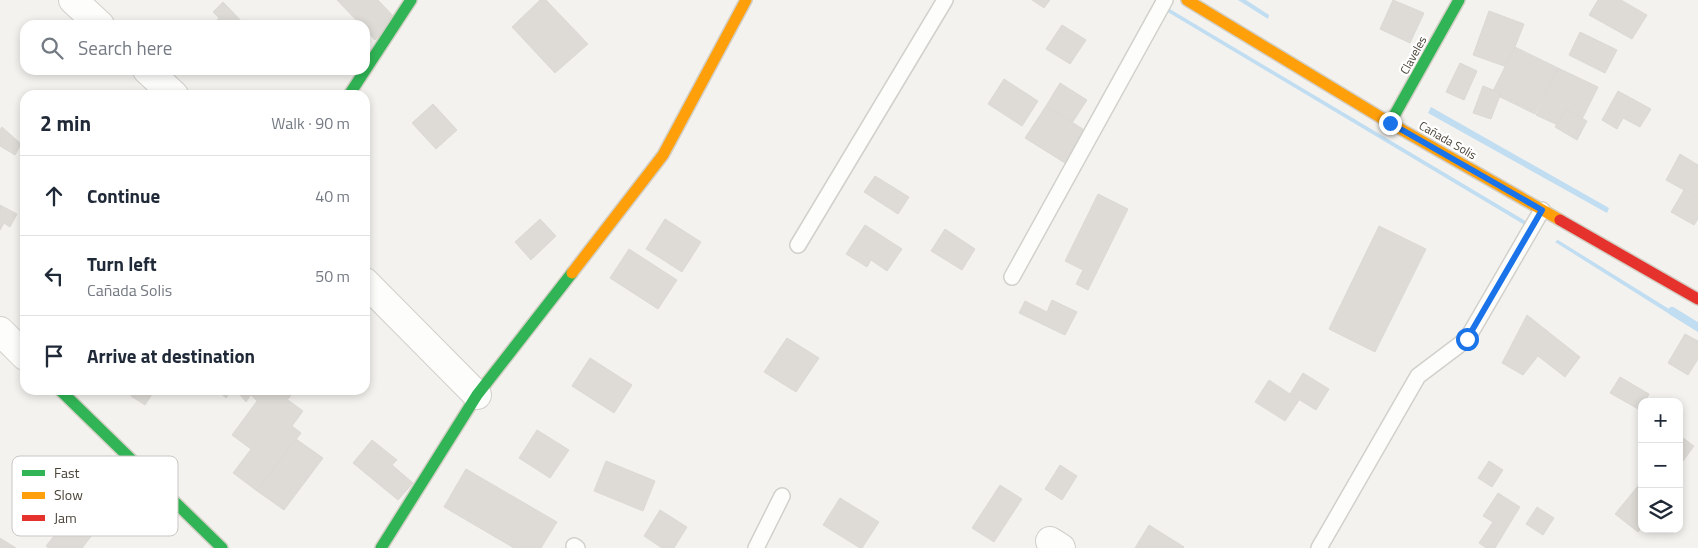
<!DOCTYPE html>
<html lang="en">
<head>
<meta charset="utf-8">
<style>
  body { margin:0; font-family:"Titillium Web",sans-serif; background:#f6f6f7; color:#1f2937 }
  .controls { position:absolute; right:15px; bottom:15px; display:grid; overflow:hidden; border-radius:10px; box-shadow:0 2px 8px #0003 }
  .controls button { width:45px; height:45px; display:grid; place-items:center; padding:0; border:0; border-bottom:1px solid #e0e1e3; background:#fff; color:#1f2937; font:25px sans-serif }
  .stop { position:absolute; width:15px; height:15px; margin:-11px; border:4px solid #1a73e8; border-radius:50%; background:#fff }
  .stop.end { background:#1a73e8; border-color:#fff; box-shadow:0 1px 5px #0008 }
  .list { margin:0; padding:0; list-style:none }
  h2 { display:flex; justify-content:space-between; align-items:center; height:65px; margin:0; padding:0 20px; font-size:21px }
  h2 small { font-size:16px; font-weight:400; color:#747a83 }
  .list li { display:grid; grid-template-columns:32px 1fr auto; gap:15px; align-items:center; box-sizing:border-box; height:80px; padding:0 20px; border-top:1px solid #e0e1e3 }
  .list b { display:block; font-size:19px; white-space:nowrap }
  .list p { margin:0; font-size:16px; white-space:nowrap; color:#747a83 }
  .list em { font-size:16px; font-style:normal; color:#747a83 }
  .icon { flex:none; width:28px; height:28px; fill:none; stroke:currentColor; stroke-width:2; stroke-linecap:round; stroke-linejoin:round }
  .map { position:relative; flex:none; width:1698px; height:548px; overflow:hidden }
  .search { position:absolute; background:#fff; box-shadow:0 2px 8px #0003; left:20px; top:20px; width:350px; height:55px; display:flex; align-items:center; gap:12px; box-sizing:border-box; padding:0 18px; border-radius:15px; color:#747a83; font-size:19px }
  .panel { position:absolute; background:#fff; box-shadow:0 2px 8px #0003; left:20px; top:90px; width:350px; height:305px; border-radius:15px }
  .map>svg:first-child { display:block }
  .water { fill:#c0ddf1 }
  .lines { fill:none; stroke-linecap:round; stroke-linejoin:round }
  .stream { stroke:#c0ddf1; stroke-width:8 }
  .building { fill:#dedbd6; stroke:#dcd9d4 }
  .lane-casing { stroke:#d2d0cb; stroke-width:18 }
  .street-casing { stroke:#d2d0cb; stroke-width:30 }
  .fast-casing { stroke:#d3cfc5; stroke-width:14 }
  .slow-casing { stroke:#d3cfc5; stroke-width:14 }
  .jam-casing { stroke:#d3cfc5; stroke-width:14 }
  .lane { stroke:#fdfdfc; stroke-width:15 }
  .street { stroke:#fdfdfc; stroke-width:28 }
  .fast { stroke:#30b455; stroke-width:11 }
  .slow { stroke:#ff9f0a; stroke-width:11 }
  .jam { stroke:#e5322d; stroke-width:11 }
  .route { stroke:#1a73e8; stroke-width:6 }
  .labels { text-anchor:middle; dominant-baseline:central; stroke-width:4.5; stroke-linejoin:round; paint-order:stroke }
  .street-label { font-size:12px; fill:#4b4439; stroke:#fff }
  .key { fill:#fff; stroke:#c9c7c4; stroke-width:1 }
  .key-label { font-size:14px; fill:#4b4439 }
</style>
</head>
<body>
<div class="map">
<svg width="1698" height="548" viewBox="0 0 1698 548">
  <rect width="100%" height="100%" fill="#f4f2ee"/>
  <g class="water">
    <polygon points="1238,0 1246,0 1269,15 1268,19"/>
    <polygon points="1163,5 1529,223 1528,227 1161,8"/>
    <polygon points="1431,107 1609,208 1607,213 1428,113"/>
    <polygon points="1558,240 1698,327 1698,332 1555,242"/>
  </g>
  <g class="lines">
    <polyline class="stream" points="1672,311 1698,327"/>
  </g>
  <g class="building">
    <polygon points="337,0 378,0 397,20 375,40 365,29 365,25 361,25"/>
    <polygon points="540,0 546,0 588,44 555,73 512,27"/>
    <polygon points="1032,0 1050,0 1044,8"/>
    <polygon points="1393,0 1424,13 1410,43 1380,29"/>
    <polygon points="1598,0 1621,0 1647,15 1632,39 1589,15"/>
    <polygon points="223,2 245,25 212,25 219,18 213,12"/>
    <polygon points="1489,11 1524,24 1507,67 1473,55"/>
    <polygon points="1062,25 1086,40 1070,64 1046,49"/>
    <polygon points="1580,32 1617,50 1605,73 1569,55"/>
    <polygon points="1515,47 1558,68 1535,114 1492,93"/>
    <polygon points="1460,63 1477,71 1464,100 1446,92"/>
    <polygon points="1558,68 1598,87 1575,133 1536,115"/>
    <polygon points="1004,79 1038,101 1022,126 988,104"/>
    <polygon points="1060,83 1087,100 1072,123 1046,106"/>
    <polygon points="1483,86 1501,93 1491,119 1473,113"/>
    <polygon points="1618,91 1651,109 1640,127 1623,118 1617,129 1602,120"/>
    <polygon points="433,104 457,130 436,149 412,123"/>
    <polygon points="1046,106 1086,131 1065,163 1025,138"/>
    <polygon points="1566,109 1587,121 1577,140 1555,127"/>
    <polygon points="2,127 21,144 15,155 0,146 0,130"/>
    <polygon points="1680,154 1698,165 1698,198 1666,180"/>
    <polygon points="875,176 909,197 898,214 864,192"/>
    <polygon points="1684,190 1698,198 1698,219 1694,225 1671,212"/>
    <polygon points="1098,194 1128,209 1088,290 1076,284 1083,270 1065,261"/>
    <polygon points="0,205 17,214 10,227 4,223 0,230"/>
    <polygon points="540,219 556,236 531,260 515,242"/>
    <polygon points="665,219 701,242 682,272 646,249"/>
    <polygon points="865,225 902,249 887,271 871,260 867,267 846,254"/>
    <polygon points="1379,226 1426,249 1375,352 1329,329"/>
    <polygon points="945,229 975,249 962,270 931,251"/>
    <polygon points="629,249 677,280 658,309 610,278"/>
    <polygon points="1052,300 1077,312 1065,335 1019,313 1025,301 1047,312"/>
    <polygon points="1527,315 1580,357 1565,377 1538,356 1523,375 1502,363"/>
    <polygon points="1685,334 1698,341 1698,359 1688,375 1668,363"/>
    <polygon points="787,338 819,358 796,392 764,372"/>
    <polygon points="590,358 632,385 614,413 572,386"/>
    <polygon points="1303,373 1329,389 1316,410 1290,394"/>
    <polygon points="1620,377 1649,394 1645,402 1642,402 1640,410 1610,393"/>
    <polygon points="1269,380 1299,400 1285,421 1255,402"/>
    <polygon points="134,390 164,390 161,395 154,391 145,405 131,396"/>
    <polygon points="217,390 231,390 226,398"/>
    <polygon points="236,390 254,390 246,402"/>
    <polygon points="254,390 284,390 291,395 251,449 232,435 257,401 251,395"/>
    <polygon points="288,400 303,411 292,426 301,433 257,491 233,473"/>
    <polygon points="537,430 569,450 550,478 519,458"/>
    <polygon points="1679,435 1694,446 1680,465 1679,465"/>
    <polygon points="296,439 323,458 284,510 257,491"/>
    <polygon points="372,440 397,460 392,465 413,483 398,500 353,463"/>
    <polygon points="606,461 655,481 643,511 594,491"/>
    <polygon points="1489,461 1503,470 1492,487 1478,478"/>
    <polygon points="1060,465 1077,476 1062,500 1045,489"/>
    <polygon points="466,469 557,522 541,548 514,548 444,507"/>
    <polygon points="1642,481 1642,527 1638,532 1615,514"/>
    <polygon points="1000,485 1022,499 994,542 972,528"/>
    <polygon points="1498,493 1520,507 1495,548 1486,548 1479,543 1493,522 1483,516"/>
    <polygon points="840,498 879,522 862,548 860,548 823,525"/>
    <polygon points="77,507 100,525 82,548 49,548 46,546"/>
    <polygon points="1537,507 1554,518 1543,535 1526,524"/>
    <polygon points="660,510 687,527 674,548 662,548 644,536"/>
    <polygon points="1149,525 1184,547 1183,548 1135,548"/>
    <polygon points="0,538 16,548 0,548"/>
  </g>
  <g class="lines">
    <defs>
      <g id="lane">
        <polyline points="798,245 945,0"/>
        <polyline points="1012,277 1165,0"/>
        <polyline points="574,546 577,548"/>
        <polyline points="756,548 782,496"/>
        <polyline points="1319,548 1418,376 1467,339 1542,210"/>
      </g>
      <g id="street">
        <polyline points="73,0 100,25"/>
        <polyline points="147,70 174,95"/>
        <polyline points="365,282 477,395"/>
        <polyline points="0,331 25,356"/>
        <polyline points="1050,541 1061,548"/>
      </g>
      <g id="fast">
        <polyline points="349,95 411,0"/>
        <polyline points="1390,123 1459,0"/>
        <polyline points="60,390 222,548"/>
        <polyline points="381,548 477,395 572,273"/>
      </g>
      <g id="slow">
        <polyline points="1187,0 1390,123 1560,220"/>
        <polyline points="572,273 663,155 746,0"/>
      </g>
      <polyline id="jam" points="1560,220 1698,299"/>
    </defs>
    <use href="#lane" class="lane-casing"/>
    <use href="#street" class="street-casing"/>
    <use href="#fast" class="fast-casing"/>
    <use href="#slow" class="slow-casing"/>
    <use href="#jam" class="jam-casing"/>
    <use href="#lane" class="lane"/>
    <use href="#street" class="street"/>
    <use href="#fast" class="fast"/>
    <use href="#slow" class="slow"/>
    <use href="#jam" class="jam"/>
  </g>
  <g class="lines">
    <polyline class="route" points="1390,123 1542,210 1467,339"/>
  </g>
  <g class="labels">
    <g class="street-label">
      <text transform="translate(1413 55) rotate(-61)">Claveles</text>
      <text transform="translate(1448 140) rotate(30)">Cañada Solis</text>
    </g>
  </g>
  <rect x="12" y="456" width="166" height="80" rx="8" class="key"/>
  <rect x="22" y="470" width="23" height="6" fill="#30b455"/>
  <rect x="22" y="492" width="23" height="7" fill="#ff9f0a"/>
  <rect x="22" y="515" width="23" height="6" fill="#e5322d"/>
  <g class="key-label">
    <text x="54" y="478">Fast</text>
    <text x="54" y="500">Slow</text>
    <text x="54" y="523">Jam</text>
  </g>
</svg>
<div class="controls">
<button>+</button>
<button>−</button>
<button><svg class="icon" aria-label="layers" viewBox="0 0 24 24"><path d="M12 4l9 5-9 5-9-5zM3 14l9 5 9-5"/></svg></button>
</div>
<div class="stop" style="left:1467px;top:339px"></div>
<div class="stop end" style="left:1390px;top:123px"></div>
<div class="search"><svg class="icon" aria-label="search" viewBox="0 0 24 24"><circle cx="10" cy="10" r="6"/><path d="M15 15l6 6"/></svg>Search here</div>
<section class="panel">
<h2>2 min<small>Walk · 90 m</small></h2>
<ul class="list">
<li><svg class="icon" aria-label="ahead" viewBox="0 0 24 24"><path d="M12 20V5M6 11l6-6 6 6"/></svg><div><b>Continue</b></div><em>40 m</em></li>
<li><svg class="icon" aria-label="left" viewBox="0 0 24 24"><path d="M17 20v-9H6M10 6l-5 5 5 5"/></svg><div><b>Turn left</b><p>Cañada Solis</p></div><em>50 m</em></li>
<li><svg class="icon" aria-label="arrive" viewBox="0 0 24 24"><path d="M6 21V4h12l-3 4 3 4H6"/></svg><div><b>Arrive at destination</b></div></li>
</ul>
</section>
</div>
</body>
</html>
